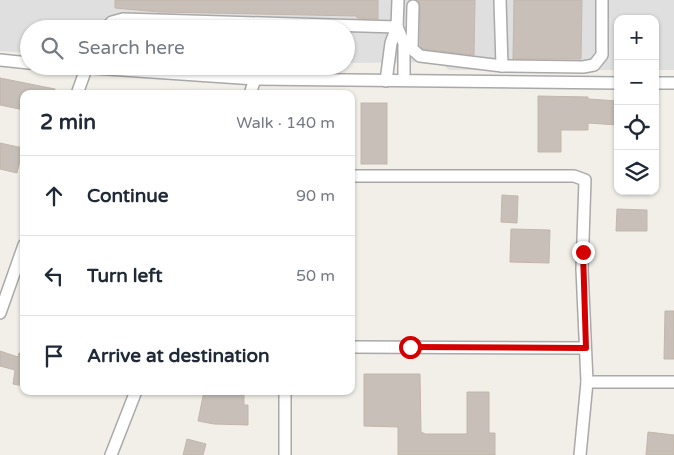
<!DOCTYPE html>
<html lang="en">
<head>
<meta charset="utf-8">
<style>
  body { margin:0; font-family:"Varela Round",sans-serif; background:#f2f2f3; color:#1f2937 }
  .controls { position:absolute; right:15px; top:15px; display:grid; overflow:hidden; border-radius:10px; box-shadow:0 1px 4px #0004 }
  .controls button { width:45px; height:45px; display:grid; place-items:center; padding:0; border:0; border-bottom:1px solid #e0e1e3; background:#fff; color:#1f2937; font:25px sans-serif }
  .stop { position:absolute; width:15px; height:15px; margin:-11px; border:4px solid #d40000; border-radius:50%; background:#fff }
  .stop.end { background:#d40000; border-color:#fff; box-shadow:0 1px 5px #0008 }
  .list { margin:0; padding:0; list-style:none }
  h2 { display:flex; justify-content:space-between; align-items:center; height:65px; margin:0; padding:0 20px; font-size:21px }
  h2 small { font-size:16px; font-weight:400; color:#747a83 }
  .list li { display:grid; grid-template-columns:32px 1fr auto; gap:15px; align-items:center; box-sizing:border-box; height:80px; padding:0 20px; border-top:1px solid #e0e1e3 }
  .list b { display:block; font-size:19px; white-space:nowrap }
  .list em { font-size:16px; font-style:normal; color:#747a83 }
  .icon { flex:none; width:28px; height:28px; fill:none; stroke:currentColor; stroke-width:2; stroke-linecap:round; stroke-linejoin:round }
  .map { position:relative; flex:none; width:674px; height:455px; overflow:hidden }
  .search { position:absolute; background:#fff; box-shadow:0 1px 4px #0004; left:20px; top:20px; width:335px; height:55px; display:flex; align-items:center; gap:12px; box-sizing:border-box; padding:0 18px; border-radius:28px; color:#747a83; font-size:19px }
  .panel { position:absolute; background:#fff; box-shadow:0 1px 4px #0004; left:20px; top:90px; width:335px; height:305px; border-radius:10px }
  .map>svg:first-child { display:block }
  .residential { fill:#e0dfdf }
  .building { fill:#c7bfb8; stroke:#c4b6ab }
  .lines { fill:none; stroke-linecap:round; stroke-linejoin:round }
  .minor-casing { stroke:#a9a9a9; stroke-width:14 }
  .minor { stroke:#fff; stroke-width:11 }
  .route { stroke:#d40000; stroke-width:6 }
</style>
</head>
<body>
<div class="map">
<svg width="674" height="455" viewBox="0 0 674 455">
  <rect width="100%" height="100%" fill="#f2efe9"/>
  <g class="residential">
    <polygon points="0,0 674,0 674,70 655,70 655,19 618,19 618,70 449,70 440,62 349,63 346,65 346,29 29,29 29,53 0,51"/>
    <polygon points="224,66 345,66 339,71"/>
  </g>
  <g class="building">
    <polygon points="115,0 378,0 378,19 357,18 357,16 159,12 115,8"/>
    <polygon points="418,0 475,0 474,55 423,49 420,46 420,6"/>
    <polygon points="514,0 582,0 581,59 513,59"/>
    <polygon points="0,78 55,89 55,94 24,94 24,110 0,105"/>
    <polygon points="538,96 588,97 588,99 618,101 618,125 588,123 588,130 561,130 561,152 538,152"/>
    <rect x="361" y="103" width="26" height="61"/>
    <polygon points="0,143 23,148 17,173 0,169"/>
    <polygon points="502,195 518,196 517,223 501,222"/>
    <polygon points="617,209 647,210 647,231 616,231"/>
    <polygon points="511,229 550,230 549,263 510,262"/>
    <polygon points="665,311 674,311 674,359 664,359"/>
    <polygon points="0,351 18,357 19,353 24,353 24,386 13,384 15,370 0,366"/>
    <polygon points="364,374 420,374 421,432 425,434 467,434 467,392 489,392 489,433 495,433 495,455 398,455 398,427 364,426"/>
    <polygon points="204,391 244,391 244,405 248,405 248,425 214,424 198,421"/>
    <polygon points="648,432 674,435 674,455 646,455"/>
    <polygon points="187,439 206,444 203,455 183,455"/>
  </g>
  <g class="lines">
    <defs>
      <g id="minor">
        <polyline points="500,0 502,66"/>
        <polyline points="413,6 412,49 420,56 502,66 583,67 594,65 602,55 602,0"/>
        <polyline points="397,27 404,43 404,80"/>
        <polyline points="105,29 112,22 123,19 397,27 398,0"/>
        <polyline points="0,60 29,63"/>
        <polyline points="64,66 255,79 618,83"/>
        <polyline points="386,81 391,43 397,27"/>
        <polyline points="655,83 674,83"/>
        <polyline points="77,94 87,66"/>
        <polyline points="250,94 255,79"/>
        <polyline points="351,176 574,176 585,180 582,269 587,382 580,455"/>
        <polyline points="0,313 24,245"/>
        <polyline points="351,347 585,348"/>
        <polyline points="587,382 674,382"/>
        <polyline points="111,455 136,391"/>
        <polyline points="285,455 285,391"/>
      </g>
    </defs>
    <use href="#minor" class="minor-casing"/>
    <use href="#minor" class="minor"/>
  </g>
  <g class="lines">
    <polyline class="route" points="410,347 586,348 583,252"/>
  </g>
</svg>
<div class="controls">
<button>+</button>
<button>−</button>
<button><svg class="icon" aria-label="locate" viewBox="0 0 24 24"><circle cx="12" cy="12" r="6"/><path d="M12 2v4M12 18v4M2 12h4M18 12h4"/></svg></button>
<button><svg class="icon" aria-label="layers" viewBox="0 0 24 24"><path d="M12 4l9 5-9 5-9-5zM3 14l9 5 9-5"/></svg></button>
</div>
<div class="stop" style="left:410px;top:347px"></div>
<div class="stop end" style="left:583px;top:252px"></div>
<div class="search"><svg class="icon" aria-label="search" viewBox="0 0 24 24"><circle cx="10" cy="10" r="6"/><path d="M15 15l6 6"/></svg>Search here</div>
<section class="panel">
<h2>2 min<small>Walk · 140 m</small></h2>
<ul class="list">
<li><svg class="icon" aria-label="ahead" viewBox="0 0 24 24"><path d="M12 20V5M6 11l6-6 6 6"/></svg><div><b>Continue</b></div><em>90 m</em></li>
<li><svg class="icon" aria-label="left" viewBox="0 0 24 24"><path d="M17 20v-9H6M10 6l-5 5 5 5"/></svg><div><b>Turn left</b></div><em>50 m</em></li>
<li><svg class="icon" aria-label="arrive" viewBox="0 0 24 24"><path d="M6 21V4h12l-3 4 3 4H6"/></svg><div><b>Arrive at destination</b></div></li>
</ul>
</section>
</div>
</body>
</html>
